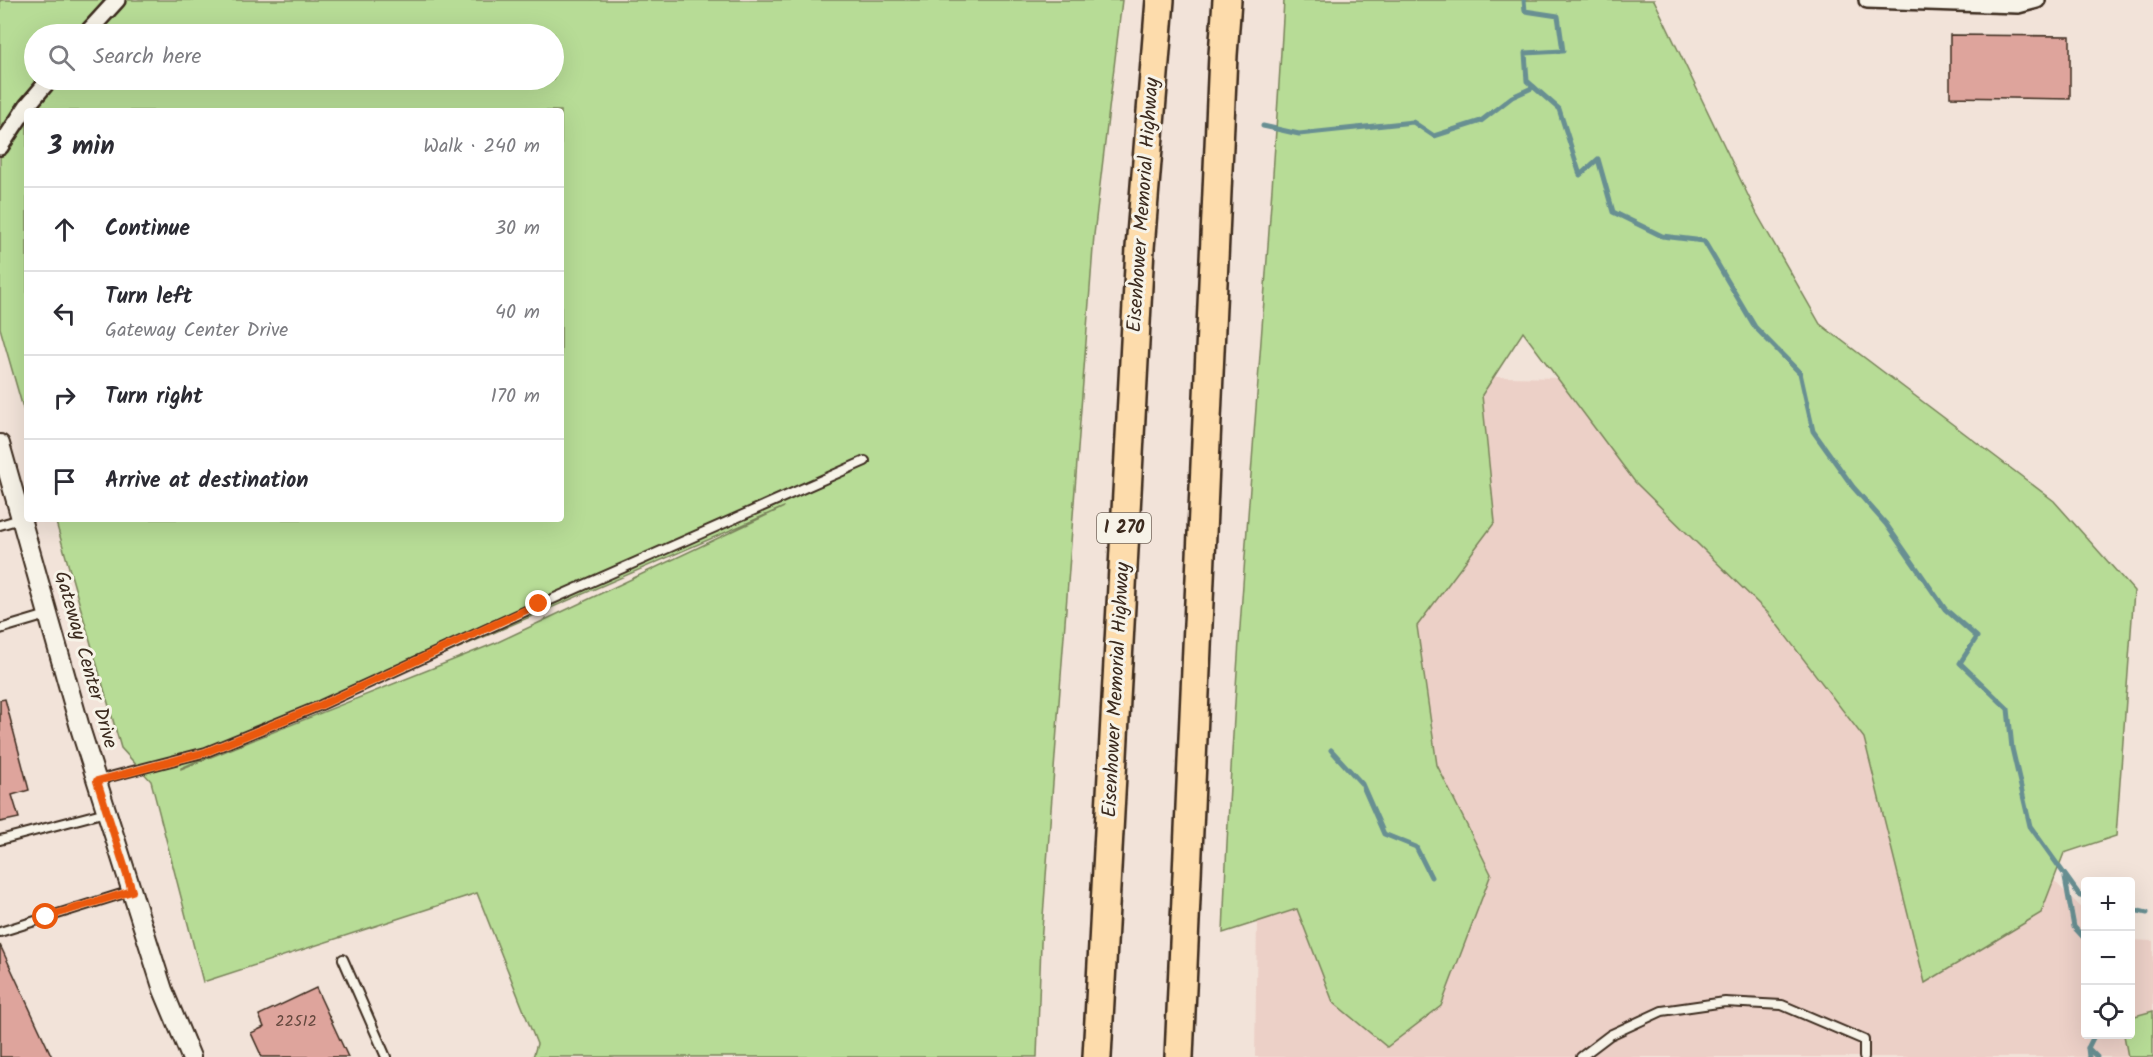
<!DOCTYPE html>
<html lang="en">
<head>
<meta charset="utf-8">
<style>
  body { margin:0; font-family:Kalam,sans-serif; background:#f7f7f7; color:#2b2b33 }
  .controls { position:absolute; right:18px; bottom:18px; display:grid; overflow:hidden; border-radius:6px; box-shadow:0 6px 24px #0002 }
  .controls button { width:54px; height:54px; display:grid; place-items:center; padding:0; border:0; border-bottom:2px solid #e1e1e2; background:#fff; color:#2b2b33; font:30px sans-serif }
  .stop { position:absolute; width:18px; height:18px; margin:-14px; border:4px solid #ea580c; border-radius:50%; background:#fff }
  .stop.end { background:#ea580c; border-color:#fff; box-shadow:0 2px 6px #0008 }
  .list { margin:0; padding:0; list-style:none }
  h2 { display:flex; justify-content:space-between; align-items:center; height:78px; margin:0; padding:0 24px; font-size:26px }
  h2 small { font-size:20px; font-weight:400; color:#7c7c81 }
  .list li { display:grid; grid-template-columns:39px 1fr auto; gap:18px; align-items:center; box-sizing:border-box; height:84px; padding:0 24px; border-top:2px solid #e1e1e2 }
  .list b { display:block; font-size:22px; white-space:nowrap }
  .list p { margin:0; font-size:20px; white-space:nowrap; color:#7c7c81 }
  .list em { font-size:20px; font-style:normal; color:#7c7c81 }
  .icon { flex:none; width:33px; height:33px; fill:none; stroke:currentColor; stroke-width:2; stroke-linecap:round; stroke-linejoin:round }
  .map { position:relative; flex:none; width:2153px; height:1057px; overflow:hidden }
  .search { position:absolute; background:#fff; box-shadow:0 6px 24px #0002; left:24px; top:24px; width:540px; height:66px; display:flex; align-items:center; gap:15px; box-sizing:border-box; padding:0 21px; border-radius:33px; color:#7c7c81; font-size:22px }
  .panel { position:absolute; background:#fff; box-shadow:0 6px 24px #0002; left:24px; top:108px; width:540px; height:414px; border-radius:6px }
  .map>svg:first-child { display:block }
  .built { fill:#ecd0c7 }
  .green { fill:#b7dc96; stroke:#79835a; stroke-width:1.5; fill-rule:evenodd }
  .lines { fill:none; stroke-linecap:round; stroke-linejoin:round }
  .stream { stroke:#678f92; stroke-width:5 }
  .building { fill:#dea49c; stroke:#3b2a1e; stroke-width:1.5 }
  .service-casing { stroke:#3b2a1e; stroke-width:12 }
  .minor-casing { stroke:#3b2a1e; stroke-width:20 }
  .tertiary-casing { stroke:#3b2a1e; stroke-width:22 }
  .motorway-casing { stroke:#3b2a1e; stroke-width:32 }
  .service { stroke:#f7f3e8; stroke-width:8 }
  .minor { stroke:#f7f3e8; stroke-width:15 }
  .tertiary { stroke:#f7f3e8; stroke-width:18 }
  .motorway { stroke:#fddcac; stroke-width:27 }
  .route { stroke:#ea580c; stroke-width:8 }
  .labels { text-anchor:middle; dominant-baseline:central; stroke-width:6; stroke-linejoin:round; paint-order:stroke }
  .number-label { font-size:16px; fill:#64483e }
  .shield { fill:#f7f3e8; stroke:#73665b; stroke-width:1.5 }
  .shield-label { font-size:18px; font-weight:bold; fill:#3b2a1e }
  .street-label { font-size:20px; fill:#3b2a1e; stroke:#f7f3e8 }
</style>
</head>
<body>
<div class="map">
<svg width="2153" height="1057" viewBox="0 0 2153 1057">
  <rect width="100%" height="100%" fill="#f2e3d9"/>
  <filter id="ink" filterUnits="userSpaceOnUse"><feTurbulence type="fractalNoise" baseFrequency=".0167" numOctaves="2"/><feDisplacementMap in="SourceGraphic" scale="12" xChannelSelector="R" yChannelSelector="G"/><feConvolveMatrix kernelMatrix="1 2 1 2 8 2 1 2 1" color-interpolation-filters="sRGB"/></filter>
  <g filter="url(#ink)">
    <polygon class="built" points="1265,373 1629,379 1887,698 2063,890 2085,911 2086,1034 2130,1034 2131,940 2153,941 2153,1057 1255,1057"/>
    <g class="green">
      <path d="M0 0H1122L1094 235 1041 943 1037 1057H533L537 1044 477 893 203 982 151 781 121 748 55 519H561V111H27V422L0 328ZM34 34H554V80H34ZM784 507 498 642 181 769V768Z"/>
      <path d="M1284 0H1654L1757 214 1820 324 2054 501 2134 591 2116 836 2064 853 2041 913 1925 983 1864 738 1769 614 1635 482 1523 332 1482 395 1495 522 1417 626 1437 765 1491 874 1441 1006 1387 1047 1333 1002 1297 909 1223 933C1235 621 1267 311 1284 0Z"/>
      <polygon points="2153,1011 2153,1057 2128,1057 2124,1035 2130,1034 2131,1017"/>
    </g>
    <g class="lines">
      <g class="stream">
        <polyline points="1524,0 1525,11 1558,16 1563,51 1525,53 1527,81 1559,109 1580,175 1598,159 1613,212 1662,236 1704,241 1755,327 1800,373 1813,431 1853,487 1886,524 1945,609 1977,637 1960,663 2008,709 2012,748 2030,826 2080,896 2086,897"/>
        <polyline points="1263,126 1299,134 1413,122 1434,136 1481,121 1512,97 1534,87"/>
        <polyline points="1331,750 1362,784 1384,834 1416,847 1431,877"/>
        <polyline points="2065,878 2074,927 2086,940"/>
        <polyline points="2130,909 2147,913"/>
        <polyline points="2088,1048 2097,1057"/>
        <polyline points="2089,1057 2088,1048 2095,1034"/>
      </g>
    </g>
    <g class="building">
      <polygon points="1950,35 2070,36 2070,99 1950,97"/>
      <polygon points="5,699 29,790 12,795 19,818 0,822 0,700"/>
      <polygon points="0,945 52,1057 0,1057"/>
      <polygon points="316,988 348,1057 262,1057 251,1033 264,1027 259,1015"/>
    </g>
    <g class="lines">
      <defs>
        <g id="service">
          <polyline points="0,525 20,519"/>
          <polyline points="0,629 47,615"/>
          <polyline points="98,780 206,752 321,705 539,605 865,461"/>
          <polyline points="0,840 106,812"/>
          <polyline points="0,932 131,891"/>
          <polyline points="343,959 386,1057"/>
          <polyline points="1581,1057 1610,1035 1662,1011 1725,1002 1782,1005 1864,1040 1864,1057"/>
        </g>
        <g id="minor">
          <polyline points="1867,0 2018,5 2037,0"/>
          <polyline points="86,34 117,0"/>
          <polyline points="0,147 27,106 49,80"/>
        </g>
        <polyline id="tertiary" points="0,444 81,731 163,990 191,1057"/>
        <g id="motorway">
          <polyline points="1097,1057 1140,248 1160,0"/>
          <polyline points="1179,1057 1223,55 1227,0"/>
        </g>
      </defs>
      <use href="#service" class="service-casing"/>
      <use href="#minor" class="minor-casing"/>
      <use href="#tertiary" class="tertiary-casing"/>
      <use href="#motorway" class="motorway-casing"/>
      <use href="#service" class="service"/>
      <use href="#minor" class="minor"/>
      <use href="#tertiary" class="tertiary"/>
      <use href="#motorway" class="motorway"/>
    </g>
  </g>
  <g class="lines" filter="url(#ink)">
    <polyline class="route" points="46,917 132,891 97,781 206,752 321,705 539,604"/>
  </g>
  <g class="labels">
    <g class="number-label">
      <text x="296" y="1021">22512</text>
    </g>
    <rect class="shield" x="1097" y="513" width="54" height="30" rx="4.5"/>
    <g class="shield-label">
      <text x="1124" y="528">I 270</text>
    </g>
    <g class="street-label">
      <text transform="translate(1144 205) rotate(-86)">Eisenhower Memorial Highway</text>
      <text transform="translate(85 660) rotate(74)">Gateway Center Drive</text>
      <text transform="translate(1117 690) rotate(-87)">Eisenhower Memorial Highway</text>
    </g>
  </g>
</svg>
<div class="controls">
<button>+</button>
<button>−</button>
<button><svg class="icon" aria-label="locate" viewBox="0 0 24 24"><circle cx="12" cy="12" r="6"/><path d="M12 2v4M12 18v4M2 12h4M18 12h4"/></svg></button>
</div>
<div class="stop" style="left:46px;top:917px"></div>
<div class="stop end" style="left:539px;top:604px"></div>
<div class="search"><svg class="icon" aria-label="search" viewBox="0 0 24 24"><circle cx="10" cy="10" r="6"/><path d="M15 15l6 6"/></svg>Search here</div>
<section class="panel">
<h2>3 min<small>Walk · 240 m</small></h2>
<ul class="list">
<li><svg class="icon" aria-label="ahead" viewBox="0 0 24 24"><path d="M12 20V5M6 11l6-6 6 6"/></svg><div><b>Continue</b></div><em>30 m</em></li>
<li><svg class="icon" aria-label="left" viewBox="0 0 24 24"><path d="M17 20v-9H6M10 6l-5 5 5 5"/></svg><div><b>Turn left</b><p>Gateway Center Drive</p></div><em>40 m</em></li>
<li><svg class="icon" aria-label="right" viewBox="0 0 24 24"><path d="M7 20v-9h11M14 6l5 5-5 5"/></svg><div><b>Turn right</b></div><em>170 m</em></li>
<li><svg class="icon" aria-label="arrive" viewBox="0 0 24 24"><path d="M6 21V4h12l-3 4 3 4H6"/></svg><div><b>Arrive at destination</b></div></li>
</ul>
</section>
</div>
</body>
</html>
